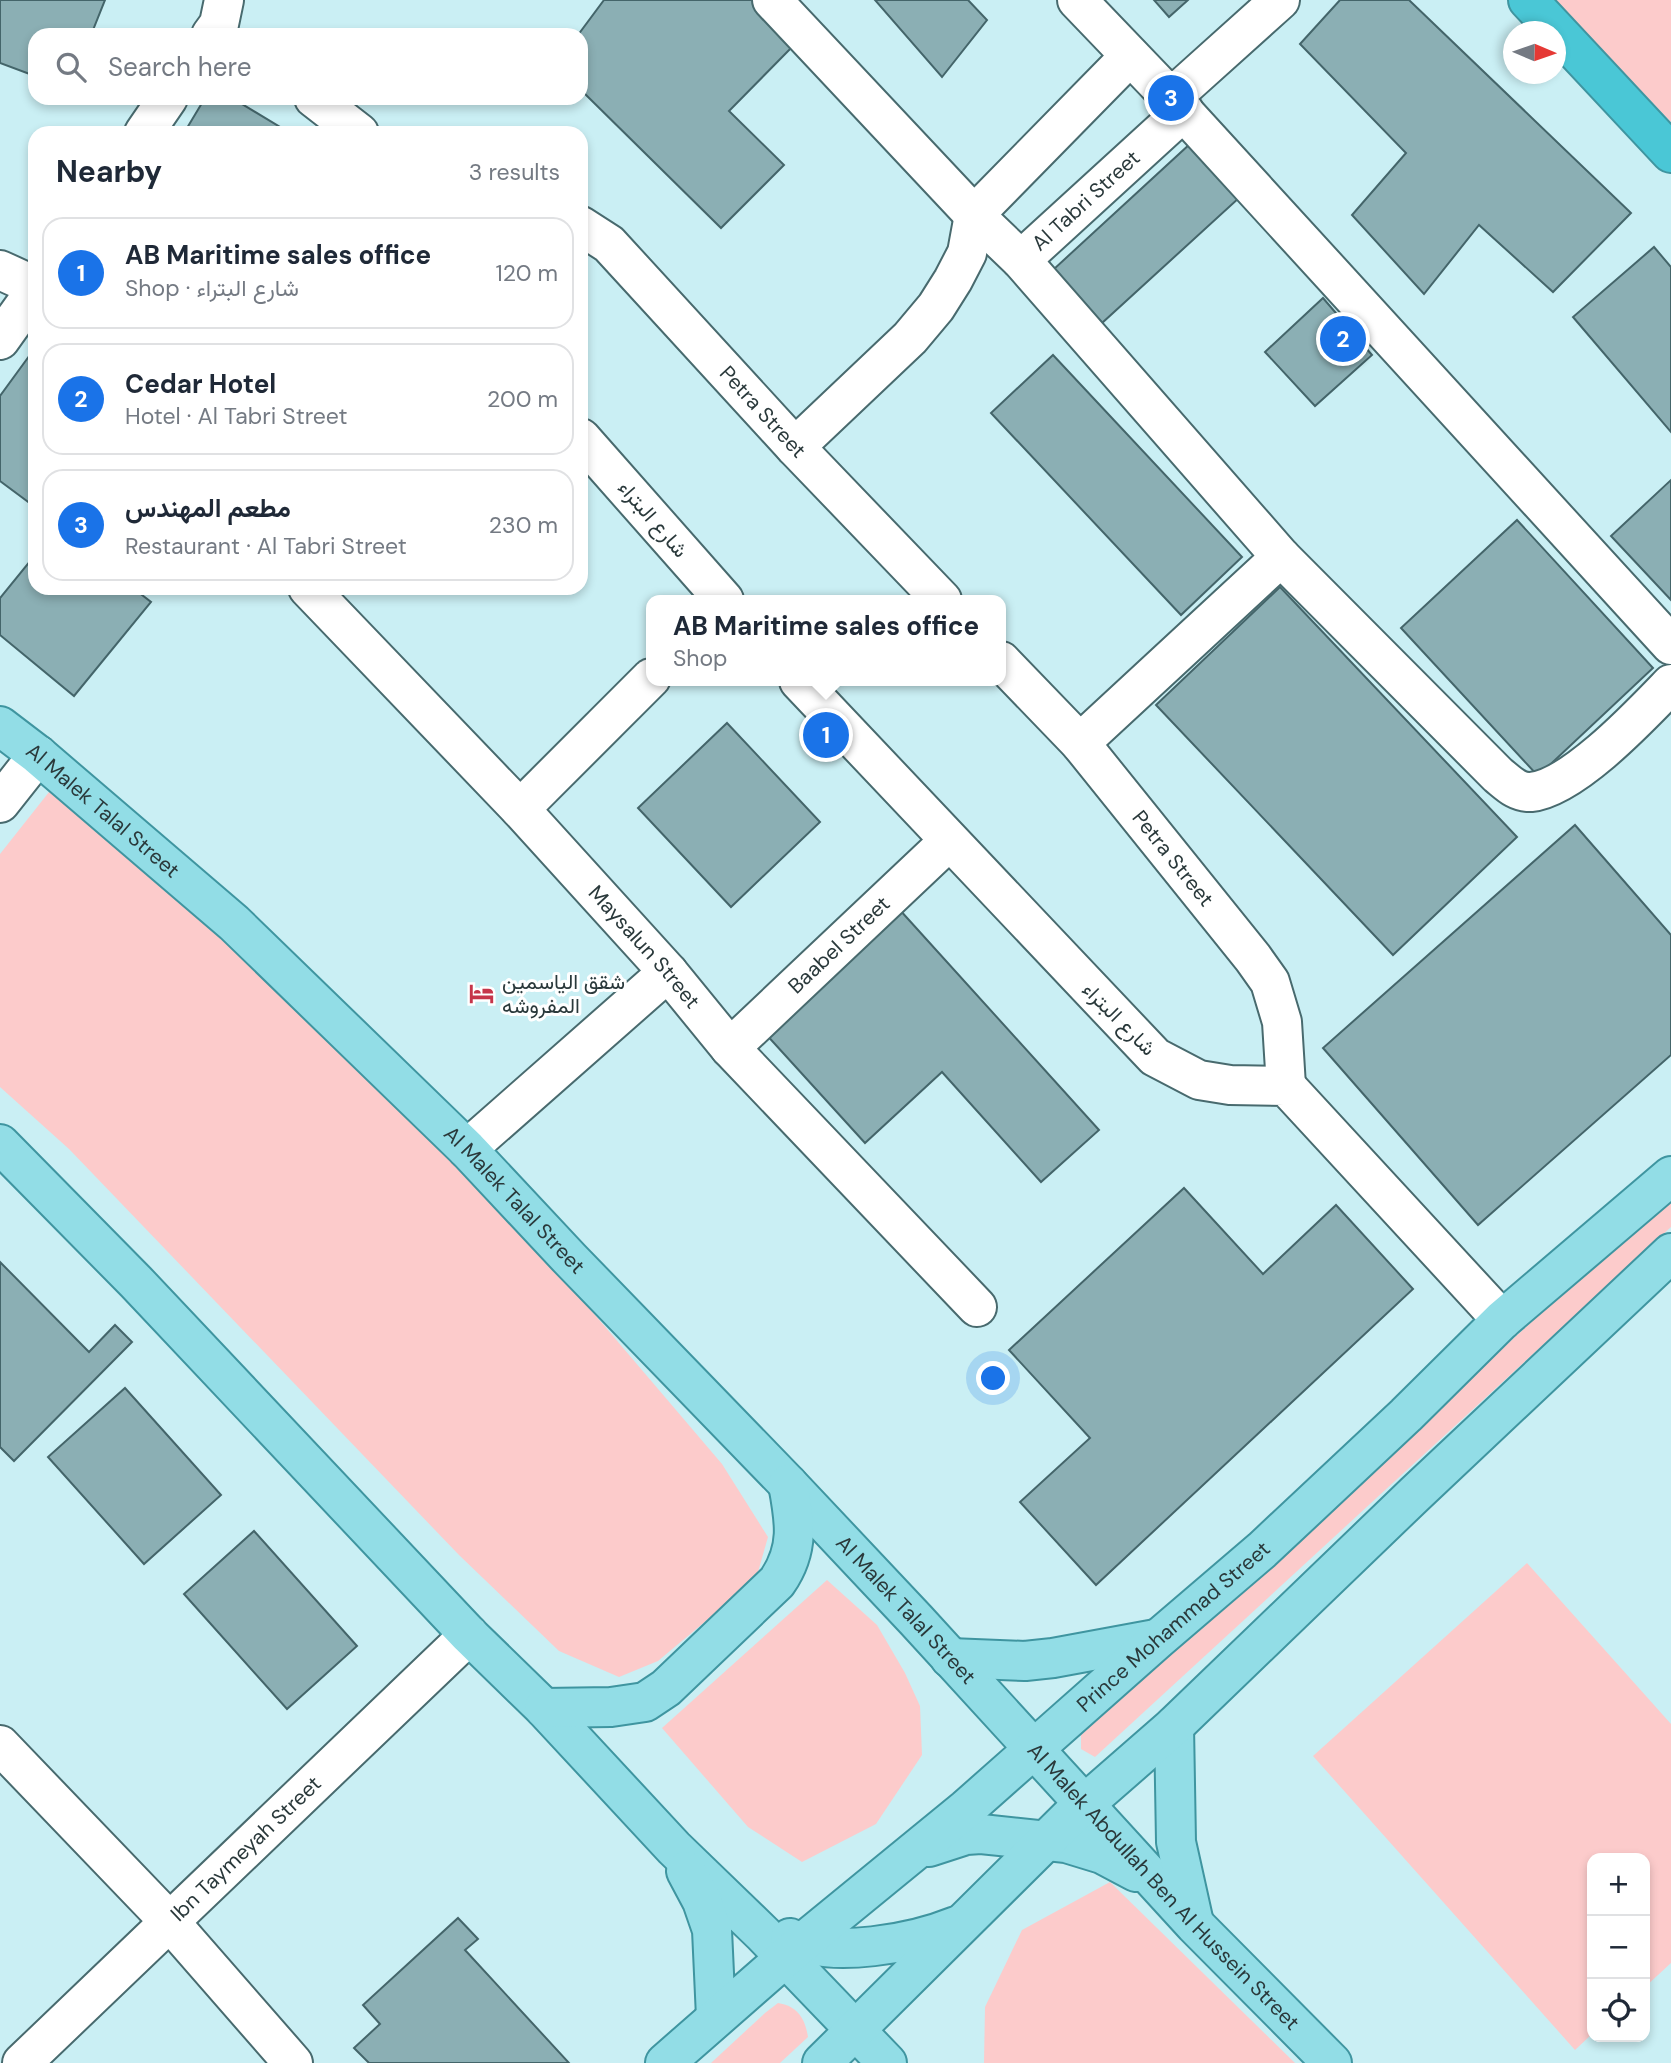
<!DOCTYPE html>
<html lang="en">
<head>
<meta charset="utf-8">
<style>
  body { margin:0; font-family:"DM Sans",Vazirmatn,sans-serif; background:#f6f6f7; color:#1f2937 }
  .controls { position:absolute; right:21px; bottom:21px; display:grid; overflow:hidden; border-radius:14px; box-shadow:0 4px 10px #0003 }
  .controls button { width:63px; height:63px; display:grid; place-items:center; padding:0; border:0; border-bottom:2px solid #e0e1e3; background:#fff; color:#1f2937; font:35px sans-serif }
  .compass { position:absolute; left:1503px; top:21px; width:63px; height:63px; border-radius:50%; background:#fff; box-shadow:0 4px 10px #0003; rotate:92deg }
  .you { position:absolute; left:994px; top:1379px; width:24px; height:24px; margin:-18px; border:5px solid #fff; border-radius:50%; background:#1a73e8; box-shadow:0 0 0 10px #1a73e833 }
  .badge { display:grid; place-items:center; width:46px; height:46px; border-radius:50%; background:#1a73e8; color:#fff; font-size:23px; font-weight:700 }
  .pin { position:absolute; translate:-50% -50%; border:4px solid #fff; box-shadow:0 2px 7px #0006 }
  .popup { position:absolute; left:646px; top:595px; width:360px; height:91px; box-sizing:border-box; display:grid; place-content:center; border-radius:14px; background:#fff; filter:drop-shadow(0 2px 5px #0005); font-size:23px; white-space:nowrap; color:#747a83 }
  .popup b { font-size:26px; color:#1f2937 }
  .popup::after { content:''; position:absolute; left:50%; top:100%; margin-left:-14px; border:14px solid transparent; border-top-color:#fff }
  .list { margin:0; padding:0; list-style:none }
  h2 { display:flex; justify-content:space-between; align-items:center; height:91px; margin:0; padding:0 28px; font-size:30px }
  h2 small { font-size:23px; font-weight:400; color:#747a83 }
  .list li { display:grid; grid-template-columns:46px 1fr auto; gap:21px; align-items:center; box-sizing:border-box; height:112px; margin:0 14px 14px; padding:0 14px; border:2px solid #e0e1e3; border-radius:21px }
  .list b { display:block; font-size:26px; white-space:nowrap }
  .list p { margin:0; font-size:23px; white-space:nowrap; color:#747a83 }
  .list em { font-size:23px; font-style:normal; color:#747a83 }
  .icon { flex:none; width:38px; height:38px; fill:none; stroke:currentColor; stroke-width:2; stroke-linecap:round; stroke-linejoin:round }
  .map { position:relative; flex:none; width:1671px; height:2063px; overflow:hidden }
  .search { position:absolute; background:#fff; box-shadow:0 4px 10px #0003; left:28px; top:28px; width:560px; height:77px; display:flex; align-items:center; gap:18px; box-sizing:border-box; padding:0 24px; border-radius:21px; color:#747a83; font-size:26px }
  .panel { position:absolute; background:#fff; box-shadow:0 4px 10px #0003; left:28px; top:126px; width:560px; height:469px; border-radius:21px }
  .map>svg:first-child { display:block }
  .green { fill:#fccbcb }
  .building { fill:#8bafb4; stroke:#44656a; stroke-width:2 }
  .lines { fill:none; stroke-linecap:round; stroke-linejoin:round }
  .minor-casing { stroke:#486a6e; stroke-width:42 }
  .major-casing { stroke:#3f95a0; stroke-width:42 }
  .highway-casing { stroke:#3f95a0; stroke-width:42 }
  .minor { stroke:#fff; stroke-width:38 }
  .major { stroke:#92dde6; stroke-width:38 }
  .highway { stroke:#4ac7d6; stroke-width:38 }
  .labels { text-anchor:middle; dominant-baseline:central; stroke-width:6; stroke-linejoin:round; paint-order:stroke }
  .street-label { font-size:21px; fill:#2a393b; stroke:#fff }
  .poi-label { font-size:21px; fill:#2a393b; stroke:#fff; text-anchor:start }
</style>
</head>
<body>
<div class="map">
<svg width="1671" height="2063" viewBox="0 0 1671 2063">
  <rect width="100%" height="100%" fill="#caeff4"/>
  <g class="green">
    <polygon points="1554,0 1671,0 1671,122"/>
    <polygon points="53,787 276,983 509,1214 722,1464 768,1537 756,1579 658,1661 619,1677 559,1651 459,1555 69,1149 0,1087 0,854"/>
    <polygon points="1671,1194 1671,1227 1095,1757 1081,1749 1081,1735"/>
    <polygon points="1527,1563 1671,1724 1671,1963 1645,1987 1645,1858 1592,1858 1592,2034 1575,2050 1313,1756"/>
    <polygon points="827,1580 877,1625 905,1673 920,1706 922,1755 876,1824 802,1862 748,1827 662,1728"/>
    <polygon points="1110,1882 1295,2063 984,2063 985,2007 1022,1930"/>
    <path d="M778 2003C798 2006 805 2019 808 2037L780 2063H711L765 2013Z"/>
  </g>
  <g class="building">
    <polygon points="0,0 105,0 91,35 35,35 35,76 0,63"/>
    <polygon points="604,0 752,0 796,43 729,111 784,165 721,228 581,90 581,35 578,35"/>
    <polygon points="875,0 968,0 987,20 942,77"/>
    <polygon points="1154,0 1188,0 1169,17"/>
    <polygon points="1340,0 1409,0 1631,213 1553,292 1479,225 1424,294 1352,215 1406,153 1300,44"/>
    <polygon points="205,98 232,98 290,133 184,133"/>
    <polygon points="1191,143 1240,197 1102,323 1054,269"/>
    <polygon points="1654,247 1671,267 1671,432 1573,317"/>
    <polygon points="1323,298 1372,355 1315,406 1265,352"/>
    <polygon points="35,348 35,507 0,481 0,396"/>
    <polygon points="1053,355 1242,557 1181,615 991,413"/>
    <polygon points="1671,480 1671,600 1611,536"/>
    <polygon points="1517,520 1653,668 1538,776 1401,628"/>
    <polygon points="35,555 35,588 133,588 151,602 74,696 0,635 0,598"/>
    <polygon points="1280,587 1517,837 1393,955 1156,705"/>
    <polygon points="727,723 820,822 731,907 638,808"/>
    <polygon points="1575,825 1671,935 1671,1055 1478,1225 1323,1048"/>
    <polygon points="899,909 1099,1130 1041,1182 942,1072 865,1143 764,1032"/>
    <polygon points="1184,1188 1263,1274 1336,1205 1413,1289 1096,1585 1020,1502 1090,1438 1009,1350"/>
    <polygon points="0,1262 89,1352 115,1325 132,1342 14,1461 0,1447"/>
    <polygon points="125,1388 221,1495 144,1564 48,1457"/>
    <polygon points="254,1531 357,1646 287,1709 184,1594"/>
    <polygon points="458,1918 478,1939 465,1950 569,2063 369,2063 354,2048 380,2024 363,2005"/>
  </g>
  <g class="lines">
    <defs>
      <g id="minor">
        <path d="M772 0 974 215 1021 260 1281 557 1498 775C1508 783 1517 793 1531 792 1573 788 1642 714 1671 684"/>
        <polyline points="1077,0 1171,98"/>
        <polyline points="1280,0 1171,98 1671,645"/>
        <polyline points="211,35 219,24 224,0"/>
        <polyline points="314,98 359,133"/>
        <polyline points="144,133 168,98"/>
        <polyline points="974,215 1130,56"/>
        <path id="s1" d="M581 226 609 244 795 447 942 600"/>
        <path id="s2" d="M1021 260 1184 111"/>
        <polyline points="0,270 35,286"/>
        <polyline points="0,340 35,291"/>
        <polyline points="581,438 724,600"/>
        <polyline points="795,447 910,338 936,307 953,280 967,253 974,215"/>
        <path id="s3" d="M308 588 520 809 668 972 730 1048 977 1307"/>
        <path id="s4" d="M1001 661 1080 743 1253 958 1270 982 1282 1022 1286 1086"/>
        <polyline points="799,681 1155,1057 1199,1080 1230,1085 1286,1086 1502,1320"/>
        <polyline points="1080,743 1281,557"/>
        <polyline points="0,803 38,755"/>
        <polyline points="520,809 651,678"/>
        <path id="s5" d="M730 1048 949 841"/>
        <polyline points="467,1149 668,972"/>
        <polyline points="0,1745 169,1921 293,2063"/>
        <path id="s6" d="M22 2063 469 1635"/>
      </g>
      <g id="major">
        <path id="s7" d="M0 726 38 755 234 923 467 1149 570 1259 788 1484 916 1620 1195 1925 1332 2063"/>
        <polyline points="0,1144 136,1282 469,1635 544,1708 674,1848 763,1934 887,2063"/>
        <polyline points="950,1658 1025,1661 1053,1658 1156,1639"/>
        <path d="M544 1708 611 1707 645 1702 666 1688 777 1582C800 1549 795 1521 788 1484"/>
        <polyline points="1174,1726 1176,1842 1194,1923"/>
        <polyline points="929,1847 966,1835 981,1834 1066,1843 1102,1854 1136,1872"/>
        <polyline points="686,1871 702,1901 712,1930 716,2017"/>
        <path d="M790 1938C832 1959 914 1943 956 1926"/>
        <path id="s8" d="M665 2063 801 1944 966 1809 1158 1639 1262 1550 1406 1415 1502 1320 1671 1176"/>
        <polyline points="822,2063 1071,1816 1174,1726 1415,1494 1671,1253"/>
      </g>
      <polyline id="highway" points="1528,0 1671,153"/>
    </defs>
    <use href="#minor" class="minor-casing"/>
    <use href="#major" class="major-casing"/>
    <use href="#highway" class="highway-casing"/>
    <use href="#minor" class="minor"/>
    <use href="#major" class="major"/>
    <use href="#highway" class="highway"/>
  </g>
  <defs>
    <symbol id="hotel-bare" viewBox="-9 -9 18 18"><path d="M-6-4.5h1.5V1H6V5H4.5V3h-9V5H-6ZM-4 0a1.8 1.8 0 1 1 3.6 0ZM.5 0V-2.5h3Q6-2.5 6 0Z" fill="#c6354a" stroke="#fff" stroke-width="2.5" paint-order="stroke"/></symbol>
  </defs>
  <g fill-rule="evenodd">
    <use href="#hotel-bare" x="464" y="976" width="35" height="35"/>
  </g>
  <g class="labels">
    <g class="street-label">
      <text stroke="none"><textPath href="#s2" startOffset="88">Al Tabri Street</textPath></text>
      <text stroke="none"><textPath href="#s1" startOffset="261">Petra Street</textPath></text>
      <text transform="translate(653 519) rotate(49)">شارع البتراء</text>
      <text stroke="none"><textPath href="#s7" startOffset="133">Al Malek Talal Street</textPath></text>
      <text stroke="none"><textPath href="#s4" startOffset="262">Petra Street</textPath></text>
      <text stroke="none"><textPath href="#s5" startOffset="150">Baabel Street</textPath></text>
      <text stroke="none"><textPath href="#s3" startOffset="492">Maysalun Street</textPath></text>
      <text transform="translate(1119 1019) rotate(45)">شارع البتراء</text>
      <text stroke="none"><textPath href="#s7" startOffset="700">Al Malek Talal Street</textPath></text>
      <text stroke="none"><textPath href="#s7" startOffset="1267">Al Malek Talal Street</textPath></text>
      <text stroke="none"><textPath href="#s8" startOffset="670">Prince Mohammad Street</textPath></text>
      <text stroke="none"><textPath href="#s6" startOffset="310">Ibn Taymeyah Street</textPath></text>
      <text stroke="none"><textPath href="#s7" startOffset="1645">Al Malek Abdullah Ben Al Hussein Street</textPath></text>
    </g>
    <g class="poi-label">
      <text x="502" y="982">شقق الياسمين<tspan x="502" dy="24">المفروشه</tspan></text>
    </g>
  </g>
</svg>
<div class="controls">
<button>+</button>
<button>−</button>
<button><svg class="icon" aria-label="locate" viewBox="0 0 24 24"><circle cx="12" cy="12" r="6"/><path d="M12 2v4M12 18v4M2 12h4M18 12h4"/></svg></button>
</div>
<svg class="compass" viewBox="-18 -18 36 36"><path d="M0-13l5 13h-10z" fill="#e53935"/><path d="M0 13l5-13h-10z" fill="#747a83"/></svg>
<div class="you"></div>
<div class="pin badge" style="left:826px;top:735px">1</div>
<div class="popup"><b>AB Maritime sales office</b>Shop</div>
<div class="pin badge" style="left:1343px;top:339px">2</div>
<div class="pin badge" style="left:1171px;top:98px">3</div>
<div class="search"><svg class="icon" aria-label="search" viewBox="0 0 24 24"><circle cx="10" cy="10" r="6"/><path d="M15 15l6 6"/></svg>Search here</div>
<section class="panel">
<h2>Nearby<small>3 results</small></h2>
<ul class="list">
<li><span class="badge">1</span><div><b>AB Maritime sales office</b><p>Shop · شارع البتراء</p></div><em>120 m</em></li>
<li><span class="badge">2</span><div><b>Cedar Hotel</b><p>Hotel · Al Tabri Street</p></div><em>200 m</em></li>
<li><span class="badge">3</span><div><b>مطعم المهندس</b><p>Restaurant · Al Tabri Street</p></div><em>230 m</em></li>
</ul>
</section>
</div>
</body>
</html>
